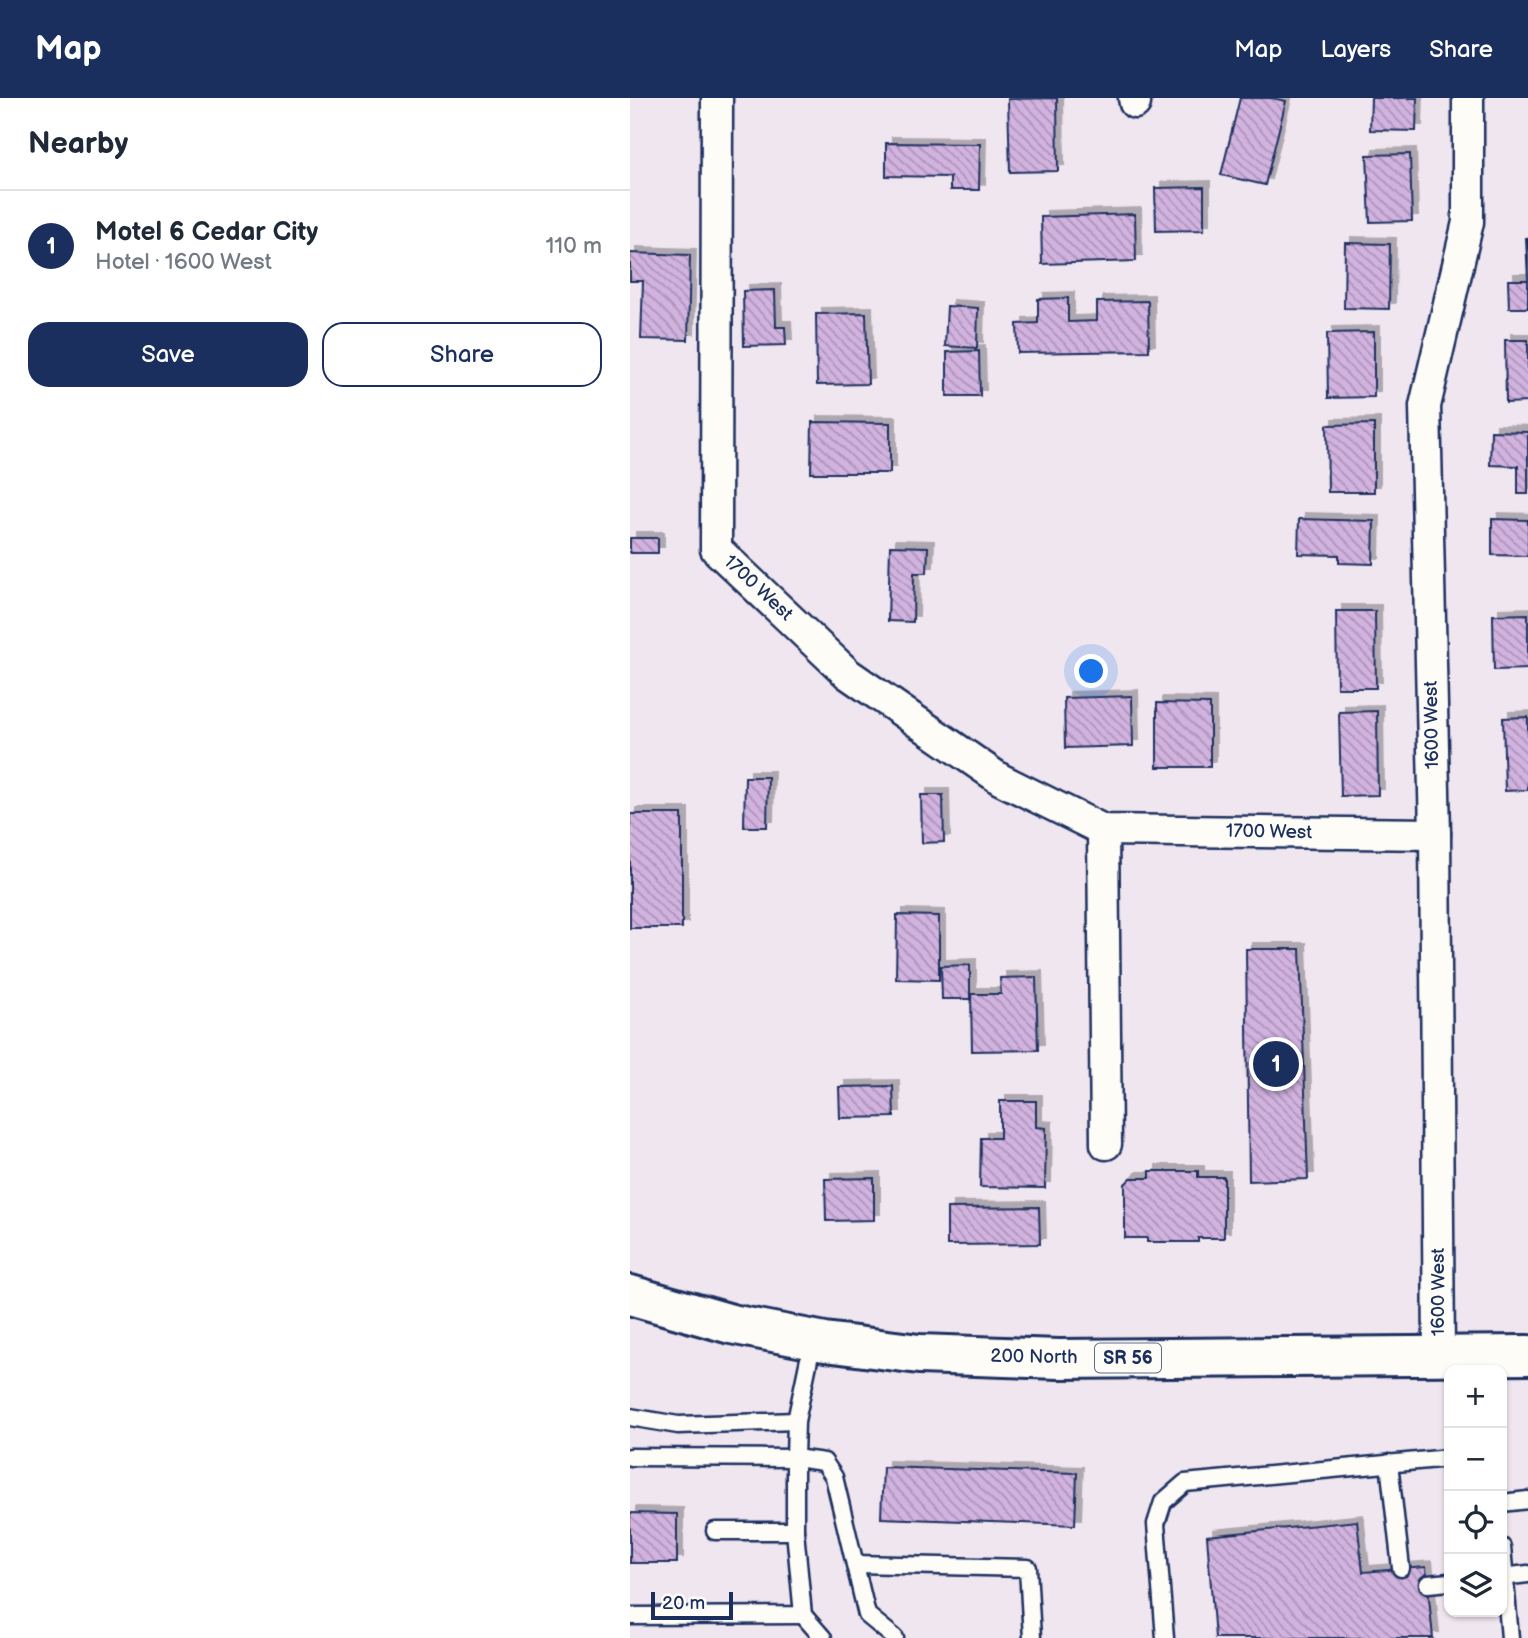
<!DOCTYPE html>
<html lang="en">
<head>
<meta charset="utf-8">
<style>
  body { margin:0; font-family:"Balsamiq Sans",sans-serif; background:#f2f2f3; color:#1f2937 }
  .controls { position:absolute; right:21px; bottom:21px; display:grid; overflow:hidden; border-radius:14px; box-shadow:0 2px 5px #0004 }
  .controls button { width:63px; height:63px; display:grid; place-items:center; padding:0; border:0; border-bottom:2px solid #e0e1e3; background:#fff; color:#1f2937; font:35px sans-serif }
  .scale { position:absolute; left:21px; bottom:18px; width:82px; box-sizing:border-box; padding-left:7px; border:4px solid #1b2f5e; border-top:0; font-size:19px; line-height:24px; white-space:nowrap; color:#1b2f5e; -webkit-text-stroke:5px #fdfcf7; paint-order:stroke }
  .you { position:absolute; left:462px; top:574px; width:24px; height:24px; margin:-18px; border:5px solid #fff; border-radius:50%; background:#1a73e8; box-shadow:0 0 0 10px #1a73e833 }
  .badge { display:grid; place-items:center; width:46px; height:46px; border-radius:50%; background:#1b2f5e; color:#fff; font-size:23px; font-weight:700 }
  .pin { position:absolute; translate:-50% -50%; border:4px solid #fff; box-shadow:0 2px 7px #0006 }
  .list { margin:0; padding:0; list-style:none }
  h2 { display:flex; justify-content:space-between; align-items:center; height:91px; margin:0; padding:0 28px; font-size:30px }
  h2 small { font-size:23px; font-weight:400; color:#747a83 }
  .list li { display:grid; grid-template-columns:46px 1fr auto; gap:21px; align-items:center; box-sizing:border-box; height:112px; padding:0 28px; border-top:2px solid #e0e1e3 }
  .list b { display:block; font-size:26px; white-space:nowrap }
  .list p { margin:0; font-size:23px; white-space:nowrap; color:#747a83 }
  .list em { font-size:23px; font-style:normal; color:#747a83 }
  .actions { display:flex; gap:14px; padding:21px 28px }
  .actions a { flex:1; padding:16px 0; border:2px solid #1b2f5e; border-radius:21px; text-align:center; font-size:24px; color:#1b2f5e }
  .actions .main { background:#1b2f5e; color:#fff }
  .icon { flex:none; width:38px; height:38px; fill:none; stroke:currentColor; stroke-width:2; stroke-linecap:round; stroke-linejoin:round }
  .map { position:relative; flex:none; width:898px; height:1540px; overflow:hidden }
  header { display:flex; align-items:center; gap:42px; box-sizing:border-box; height:98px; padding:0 35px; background:#1b2f5e; color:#fff }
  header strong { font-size:33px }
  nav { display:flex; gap:38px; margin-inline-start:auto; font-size:24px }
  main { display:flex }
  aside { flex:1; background:#fff }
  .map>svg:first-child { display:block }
  .building { fill:url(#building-back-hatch); stroke:#1b2f5e; stroke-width:2; filter:url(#shadow) }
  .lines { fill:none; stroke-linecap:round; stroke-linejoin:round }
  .lane-casing { stroke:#1b2f5e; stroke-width:21 }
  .street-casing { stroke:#1b2f5e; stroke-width:35 }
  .primary-casing { stroke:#1b2f5e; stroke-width:44 }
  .lane { stroke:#fdfcf7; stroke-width:16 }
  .street { stroke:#fdfcf7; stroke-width:30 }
  .primary { stroke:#fdfcf7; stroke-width:38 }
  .labels { text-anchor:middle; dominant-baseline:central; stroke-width:7; stroke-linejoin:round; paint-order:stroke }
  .shield { fill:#fdfcf7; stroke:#5f6c8c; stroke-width:2 }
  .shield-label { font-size:18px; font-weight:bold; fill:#1b2f5e }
  .street-label { font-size:19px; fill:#1b2f5e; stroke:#fdfcf7 }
</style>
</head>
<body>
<header>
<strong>Map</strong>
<nav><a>Map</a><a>Layers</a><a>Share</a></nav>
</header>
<main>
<aside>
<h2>Nearby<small></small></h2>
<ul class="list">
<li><span class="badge">1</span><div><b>Motel 6 Cedar City</b><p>Hotel · 1600 West</p></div><em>110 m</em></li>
</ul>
<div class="actions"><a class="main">Save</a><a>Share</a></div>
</aside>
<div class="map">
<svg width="898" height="1540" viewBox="0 0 898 1540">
  <defs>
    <pattern id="building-back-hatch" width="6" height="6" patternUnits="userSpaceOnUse" patternTransform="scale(1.75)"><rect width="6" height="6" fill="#d2b3df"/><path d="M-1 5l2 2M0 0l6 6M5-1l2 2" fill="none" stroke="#aa92b8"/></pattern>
    <filter id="shadow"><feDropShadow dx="6" dy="-6" stdDeviation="0" flood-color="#0004"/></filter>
  </defs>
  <rect width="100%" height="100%" fill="#f0e6f0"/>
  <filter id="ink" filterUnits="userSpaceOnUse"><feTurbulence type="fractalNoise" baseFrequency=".0143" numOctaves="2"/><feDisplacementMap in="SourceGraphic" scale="14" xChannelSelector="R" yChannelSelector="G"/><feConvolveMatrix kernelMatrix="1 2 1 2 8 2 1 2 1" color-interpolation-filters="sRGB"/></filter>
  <g filter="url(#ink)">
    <g class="building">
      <polygon points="427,0 428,73 380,74 378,1"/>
      <polygon points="610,0 642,0 656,3 635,87 591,77"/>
      <polygon points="741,0 787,0 786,33 740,32"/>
      <polygon points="256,45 350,46 349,92 320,92 320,79 256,78"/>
      <polygon points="780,56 782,123 740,124 737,57"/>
      <polygon points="574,89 574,132 526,133 525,90"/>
      <polygon points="505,116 506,163 412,166 411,119"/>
      <polygon points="896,140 898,140 898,210 879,210 878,182 898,182"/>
      <polygon points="715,145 760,146 759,211 714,210"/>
      <polygon points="0,155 60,157 58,242 11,241 13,183 0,183"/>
      <polygon points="145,192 146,229 155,229 156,247 114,248 113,193"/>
      <polygon points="438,200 438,224 467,223 467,204 518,203 519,253 388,255 387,226 408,225 408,201"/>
      <polygon points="317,208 348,210 347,250 315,248"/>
      <polygon points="236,215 238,286 187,287 186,216"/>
      <polygon points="744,234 744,299 698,300 697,235"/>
      <polygon points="875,242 898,242 898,304 876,305"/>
      <polygon points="349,253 350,298 317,298 317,254"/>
      <polygon points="182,324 260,325 260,375 181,375"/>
      <polygon points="744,326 744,394 698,394 697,327"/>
      <polygon points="861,333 898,334 898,396 888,396 888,368 860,367"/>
      <polygon points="669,421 744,423 743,466 709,465 709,457 668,456"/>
      <polygon points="862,421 898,422 898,458 862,457"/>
      <rect x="0" y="440" width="28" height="15"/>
      <polygon points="260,448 298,449 297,475 284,475 283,524 258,523"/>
      <polygon points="706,513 745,513 746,590 707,590"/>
      <polygon points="898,516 898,571 864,572 863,517"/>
      <polygon points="502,598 503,648 435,650 434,600"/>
      <polygon points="527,605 580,606 580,669 527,669"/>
      <polygon points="747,613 748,697 711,698 709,614"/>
      <polygon points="898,619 898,692 875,693 873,620"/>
      <polygon points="115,679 138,679 137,729 114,729"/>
      <polygon points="291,697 313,697 314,744 292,745"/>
      <rect x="0" y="716" width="52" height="114"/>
      <polygon points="267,817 309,818 309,882 266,881"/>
      <polygon points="616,851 670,851 678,1081 619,1083"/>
      <polygon points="340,867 340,901 312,901 311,868"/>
      <polygon points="406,879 408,952 342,953 341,896 371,896 370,880"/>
      <polygon points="263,988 264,1019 210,1020 209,989"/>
      <polygon points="370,1003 406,1003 406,1029 416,1030 415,1090 350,1089 351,1040 370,1040"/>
      <polygon points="520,1073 568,1073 568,1079 594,1079 594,1140 568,1140 568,1144 517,1144 517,1140 495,1140 495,1086 501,1080 520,1080"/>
      <polygon points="244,1080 244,1122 196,1123 195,1081"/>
      <polygon points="409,1109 410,1146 317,1147 317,1110"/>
      <polygon points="253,1369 447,1375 445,1427 251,1420"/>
      <polygon points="0,1415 47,1416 47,1465 0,1465"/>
      <polygon points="727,1423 733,1474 796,1469 803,1540 585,1540 577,1438"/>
    </g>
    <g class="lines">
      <defs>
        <g id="lane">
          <polyline points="183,1242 166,1323 165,1360 194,1364 204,1379 237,1517 265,1540"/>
          <polyline points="0,1319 48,1327 166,1323"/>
          <polyline points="0,1359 165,1360 165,1433"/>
          <polyline points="759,1365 771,1470"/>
          <polyline points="872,1405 898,1402"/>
          <polyline points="872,1449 880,1540"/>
          <polyline points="226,1466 398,1470 402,1540"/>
          <polyline points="872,1479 898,1476"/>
          <polyline points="798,1486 819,1484"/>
          <polyline points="173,1517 193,1540"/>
          <polyline points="0,1518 173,1517 165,1433 85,1433"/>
          <polyline points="535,1540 526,1426 533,1404 555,1385 819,1360"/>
        </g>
        <g id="street">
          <polyline points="87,0 86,451 218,576 370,681 473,732 805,736"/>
          <polyline points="504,0 505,5"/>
          <polyline points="473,732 476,1046"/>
          <polyline points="809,1258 805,736 795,308 838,124 838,0"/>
        </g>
        <polyline id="primary" points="0,1197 101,1226 195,1244 289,1256 429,1261 898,1257"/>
      </defs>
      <use href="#lane" class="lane-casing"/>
      <use href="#street" class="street-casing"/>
      <use href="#primary" class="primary-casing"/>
      <use href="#lane" class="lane"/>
      <use href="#street" class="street"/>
      <use href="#primary" class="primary"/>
    </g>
  </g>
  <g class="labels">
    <rect class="shield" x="465" y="1245.5" width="66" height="29" rx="5"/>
    <g class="shield-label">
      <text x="498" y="1260">SR 56</text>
    </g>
    <g class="street-label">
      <text transform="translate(128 490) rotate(43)">1700 West</text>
      <text transform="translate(802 627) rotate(-91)">1600 West</text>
      <text transform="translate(639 734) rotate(1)">1700 West</text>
      <text transform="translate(808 1194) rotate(-90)">1600 West</text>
      <text transform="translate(404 1259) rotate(1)">200 North</text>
    </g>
  </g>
</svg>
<div class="controls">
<button>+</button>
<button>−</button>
<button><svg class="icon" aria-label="locate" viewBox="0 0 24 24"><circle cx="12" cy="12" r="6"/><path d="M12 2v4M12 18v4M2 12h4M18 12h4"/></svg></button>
<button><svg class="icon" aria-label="layers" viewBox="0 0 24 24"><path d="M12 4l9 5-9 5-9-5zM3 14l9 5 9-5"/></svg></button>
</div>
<div class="scale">20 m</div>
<div class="you"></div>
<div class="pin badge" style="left:646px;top:966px">1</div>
</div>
</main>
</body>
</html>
